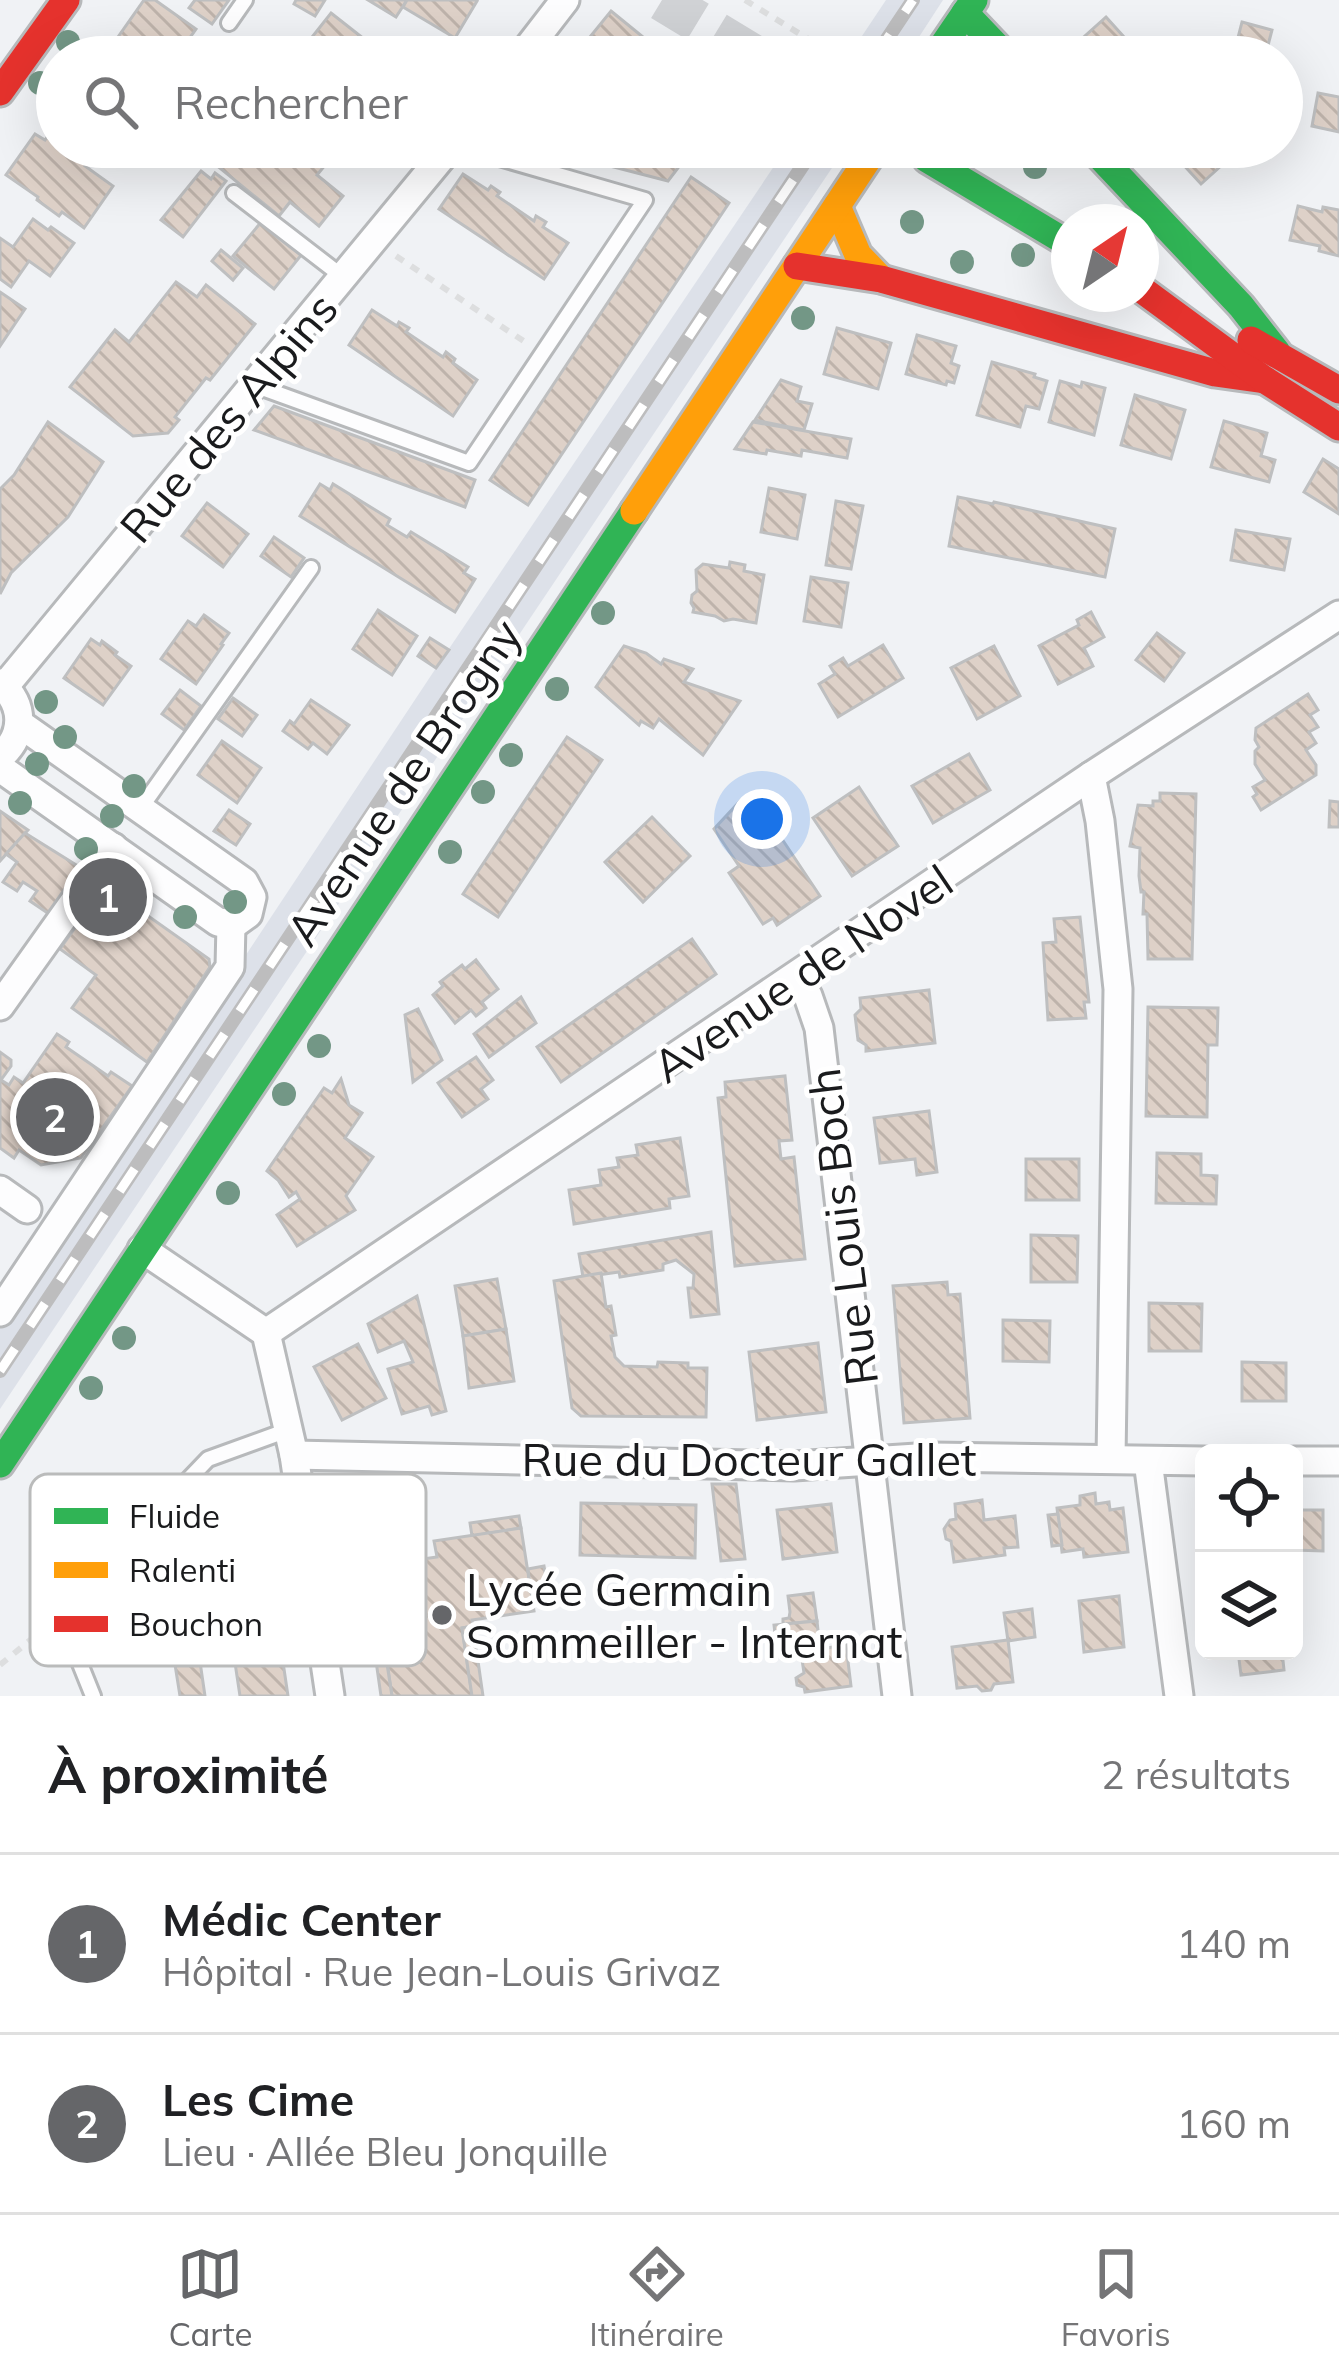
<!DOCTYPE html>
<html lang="fr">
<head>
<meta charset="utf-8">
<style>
  body { margin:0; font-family:Mulish,sans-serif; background:#f6f6f6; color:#202124 }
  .controls { position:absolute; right:36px; bottom:36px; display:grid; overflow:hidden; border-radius:18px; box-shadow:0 12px 48px #0002 }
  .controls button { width:108px; height:108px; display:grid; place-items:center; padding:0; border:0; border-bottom:3px solid #e0e0e0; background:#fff; color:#202124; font:60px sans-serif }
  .compass { position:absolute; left:1051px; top:204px; width:108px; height:108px; border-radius:50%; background:#fff; box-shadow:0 12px 48px #0002; rotate:35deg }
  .you { position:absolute; left:762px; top:819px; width:42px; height:42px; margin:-30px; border:9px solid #fff; border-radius:50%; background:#1a73e8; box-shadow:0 0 0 18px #1a73e833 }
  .badge { display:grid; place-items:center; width:78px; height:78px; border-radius:50%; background:#656669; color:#fff; font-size:39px; font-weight:700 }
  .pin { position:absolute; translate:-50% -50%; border:6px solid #fff; box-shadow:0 3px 12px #0006 }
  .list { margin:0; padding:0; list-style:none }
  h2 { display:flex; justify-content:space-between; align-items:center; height:156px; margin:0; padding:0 48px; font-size:51px }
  h2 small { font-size:39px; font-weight:400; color:#757577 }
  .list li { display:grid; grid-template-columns:78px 1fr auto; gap:36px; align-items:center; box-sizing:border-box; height:180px; padding:0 48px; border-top:3px solid #e0e0e0 }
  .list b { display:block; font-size:45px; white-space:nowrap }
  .list p { margin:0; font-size:39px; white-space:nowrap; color:#757577 }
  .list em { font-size:39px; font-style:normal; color:#757577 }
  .icon { flex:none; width:66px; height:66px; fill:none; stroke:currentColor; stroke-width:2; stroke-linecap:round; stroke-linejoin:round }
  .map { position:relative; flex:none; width:1339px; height:1696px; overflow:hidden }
  .search { position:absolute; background:#fff; box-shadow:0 12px 48px #0002; left:36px; right:36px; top:36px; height:132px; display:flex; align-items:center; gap:30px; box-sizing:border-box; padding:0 42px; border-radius:66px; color:#757577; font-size:45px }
  .sheet { height:516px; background:#fff }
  nav { display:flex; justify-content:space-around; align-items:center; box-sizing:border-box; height:168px; border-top:3px solid #e0e0e0; background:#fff; font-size:33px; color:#757577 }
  nav a { display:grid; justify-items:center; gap:6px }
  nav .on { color:#656669 }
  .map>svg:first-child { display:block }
  .built { fill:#dde1e9 }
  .building { fill:url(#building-back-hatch); stroke:#bebfc0; stroke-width:3 }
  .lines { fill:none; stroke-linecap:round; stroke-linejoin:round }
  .primary-tunnel { stroke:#d0d2d5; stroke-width:42; stroke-dasharray:42 21; stroke-linecap:butt }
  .lane-casing { stroke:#b7b9bb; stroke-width:20 }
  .street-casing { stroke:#b7b9bb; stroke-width:33 }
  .fast-casing { stroke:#b7b9bb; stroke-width:33 }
  .slow-casing { stroke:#b7b9bb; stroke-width:33 }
  .jam-casing { stroke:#b7b9bb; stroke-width:33 }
  .path { stroke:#dddedf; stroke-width:6; stroke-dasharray:9 9; stroke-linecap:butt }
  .lane { stroke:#fdfdfe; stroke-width:14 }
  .street { stroke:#fdfdfe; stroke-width:27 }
  .fast { stroke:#30b455; stroke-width:27 }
  .slow { stroke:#ff9f0a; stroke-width:27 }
  .jam { stroke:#e5322d; stroke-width:27 }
  .rail-casing { stroke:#bdbdbe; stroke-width:14 }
  .rail { stroke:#fff; stroke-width:9; stroke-dasharray:27; stroke-linecap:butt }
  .tree { fill:#739786 }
  .poi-dot { fill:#656669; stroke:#fff; stroke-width:4.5 }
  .labels { text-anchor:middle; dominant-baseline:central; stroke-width:10; stroke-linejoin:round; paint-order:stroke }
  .street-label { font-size:45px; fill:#1a1b1d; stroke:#fff }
  .poi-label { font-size:45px; fill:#1a1b1d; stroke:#fff; text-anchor:start }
  .key { fill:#fff; stroke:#babbbb; stroke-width:3 }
  .key-label { font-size:33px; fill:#1a1b1d }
</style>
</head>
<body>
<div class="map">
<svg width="1339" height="1696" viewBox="0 0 1339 1696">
  <defs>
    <pattern id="building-back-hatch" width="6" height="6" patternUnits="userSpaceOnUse" patternTransform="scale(3)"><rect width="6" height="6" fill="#ded1c8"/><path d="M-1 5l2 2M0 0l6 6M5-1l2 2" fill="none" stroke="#beb3ab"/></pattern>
  </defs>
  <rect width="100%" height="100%" fill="#f0f2f5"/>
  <g class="built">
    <polygon points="886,0 943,0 906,57 848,57"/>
    <polygon points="787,147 846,147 0,1409 0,1326 436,668"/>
  </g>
  <g class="building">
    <polygon points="144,0 155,0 196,29 176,57 104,57"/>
    <polygon points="195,0 229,0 212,24 189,8"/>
    <polygon points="296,0 325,0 315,16 294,4"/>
    <polygon points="368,0 407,0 396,17"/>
    <polygon points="407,0 475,0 477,1 455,38 403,7"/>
    <polygon points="611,11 643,37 628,57 592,57 581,48"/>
    <polygon points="331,13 387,57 319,57 305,46"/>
    <polygon points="1106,17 1142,57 1085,57 1075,45"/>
    <polygon points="1242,22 1272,30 1265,57 1233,57"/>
    <polygon points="1318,93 1339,97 1339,132 1312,126"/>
    <polygon points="57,123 57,147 92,147 88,152 93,156 85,166 113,186 84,228 62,212 59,216 37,200 38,197 6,175 35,134 45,140"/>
    <polygon points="179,147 221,147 205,166"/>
    <polygon points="221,147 305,147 326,164 317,175 343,196 319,226 290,202 279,216 210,160"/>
    <polygon points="555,147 654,147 687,156 668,181 552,151"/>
    <polygon points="1167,147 1224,147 1232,156 1201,184"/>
    <polygon points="201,171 211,179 215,173 226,181 183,237 161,220"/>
    <polygon points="463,174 488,190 491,186 500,192 497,196 534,221 536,216 546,222 543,227 568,243 544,279 439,209"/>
    <polygon points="691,177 729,203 528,505 490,480"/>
    <polygon points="1298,206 1322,212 1323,207 1339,210 1339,256 1319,251 1320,246 1290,240"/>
    <polygon points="33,219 48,230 51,227 74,243 50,276 29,261 11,287 0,279 0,238 13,247"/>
    <polygon points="262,221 302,254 274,289 233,256"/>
    <polygon points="221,250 243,268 233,280 212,261"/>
    <polygon points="176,282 197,297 206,285 255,324 210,380 206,378 175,417 179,420 168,433 133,436 70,387 115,330 129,342"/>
    <polygon points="0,292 25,309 0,346"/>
    <polygon points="372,310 397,326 399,322 409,328 406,332 443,357 446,352 455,359 453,363 477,380 453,416 349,345"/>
    <polygon points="837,328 891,343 878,389 824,374"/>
    <polygon points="917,335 956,346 951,363 959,366 954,383 947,381 946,385 906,374"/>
    <polygon points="992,362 1035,374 1034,377 1047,381 1039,409 1026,406 1020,427 977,415"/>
    <polygon points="781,380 801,387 797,401 812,404 804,430 755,420"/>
    <polygon points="1060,381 1081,387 1082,382 1105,388 1094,435 1049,422"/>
    <polygon points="1135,395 1185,410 1171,459 1121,445"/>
    <polygon points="274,406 475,480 465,507 254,430"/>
    <polygon points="1224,421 1267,433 1261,456 1275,460 1269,482 1211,467"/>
    <polygon points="48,422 103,462 68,517 11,573 0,594 0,489 14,475"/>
    <polygon points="753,422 851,439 847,458 802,450 801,456 767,450 766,454 735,449"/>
    <polygon points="1323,459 1339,469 1339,514 1304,492"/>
    <polygon points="320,484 330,490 333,484 390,519 387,525 407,537 411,532 468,567 464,573 475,579 455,612 300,516"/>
    <polygon points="769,488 805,495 797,539 761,532"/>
    <polygon points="958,497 993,504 994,502 1115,529 1105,577 949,546"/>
    <polygon points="836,501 863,506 851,569 826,565"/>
    <polygon points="207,503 248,534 223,567 182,536"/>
    <polygon points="1236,530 1290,539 1284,570 1231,560"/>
    <polygon points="274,537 304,558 291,577 261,556"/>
    <polygon points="730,562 745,565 744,571 764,575 756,623 733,619 724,621 715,616 693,612 694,608 691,603 692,595 697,591 696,570 703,564 729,568"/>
    <polygon points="811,577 848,583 841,627 804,621"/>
    <polygon points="378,610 417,636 392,675 353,649"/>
    <polygon points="1091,612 1104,637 1084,648 1093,666 1058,684 1039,646 1079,625 1077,620"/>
    <polygon points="204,615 229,633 221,644 223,645 196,684 161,659 188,621 196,626"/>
    <polygon points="1157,633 1184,653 1164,681 1136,660"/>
    <polygon points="430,638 449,650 436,668 418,656"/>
    <polygon points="91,639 100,645 102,641 117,652 115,655 131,666 103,705 64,678"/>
    <polygon points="883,645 903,678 838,717 819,684 835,674 830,666 843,658 848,666"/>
    <polygon points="624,646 646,653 661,664 664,659 693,669 684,682 740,701 703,755 659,719 653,728 641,721 639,725 596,687"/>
    <polygon points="994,646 1020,696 977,719 951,668"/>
    <polygon points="180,690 201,706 184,730 162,714"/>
    <polygon points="1308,694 1318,710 1310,715 1318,727 1309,732 1316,743 1306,750 1316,765 1316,775 1261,810 1253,797 1257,794 1253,787 1265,780 1255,764 1255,751 1259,747 1255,740 1256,728"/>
    <polygon points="233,698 257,715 242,736 218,719"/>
    <polygon points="311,700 349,725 327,754 313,743 308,749 283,731 290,721 294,724"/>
    <polygon points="567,737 602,760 498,917 463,894"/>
    <polygon points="222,741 261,768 237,803 198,775"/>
    <polygon points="969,754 990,790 933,823 912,786"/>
    <polygon points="859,787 898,846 852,876 813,818"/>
    <polygon points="1160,793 1196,794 1192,959 1148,959 1147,914 1143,914 1144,892 1141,892 1139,876 1140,848 1130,846 1138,805 1153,806 1153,801 1160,801"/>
    <polygon points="741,800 772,846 782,839 820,896 777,925 773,918 763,924 729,873 739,866 714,829"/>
    <polygon points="1330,801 1339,802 1339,827 1329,827"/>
    <polygon points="229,810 250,824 236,845 214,831"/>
    <polygon points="0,811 28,830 0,861"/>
    <polygon points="652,817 690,856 643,902 605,862"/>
    <polygon points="25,833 81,868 49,914 30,901 37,891 23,882 17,891 3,882 17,862 6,854"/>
    <polygon points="110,889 209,959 210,967 147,1062 72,1008 96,975 60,949 101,891"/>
    <polygon points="1080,917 1089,1002 1084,1002 1086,1018 1048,1020 1043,943 1056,942 1054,919"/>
    <polygon points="692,939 716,974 561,1082 537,1047"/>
    <polygon points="476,960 498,989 482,1002 486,1008 476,1016 471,1010 455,1023 433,995 443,986 440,982 462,965 465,969"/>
    <polygon points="929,990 935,1043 866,1051 866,1045 858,1040 855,1015 861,1009 860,998"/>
    <polygon points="521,997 536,1023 489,1057 474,1034"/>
    <polygon points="1148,1007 1218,1008 1217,1045 1208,1045 1207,1117 1146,1116"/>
    <polygon points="418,1009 442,1060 413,1082 405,1015"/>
    <polygon points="57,1034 69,1042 66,1047 108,1076 111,1072 132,1086 81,1158 41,1165 19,1150 14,1158 0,1148 0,1052 11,1060 11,1066 1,1080 9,1085 14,1077 23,1083"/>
    <polygon points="476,1057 493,1080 481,1089 488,1099 462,1117 438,1083"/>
    <polygon points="785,1076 792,1140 779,1141 781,1159 794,1157 805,1259 735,1266 718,1098 726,1097 725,1082"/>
    <polygon points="341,1079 349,1105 362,1113 345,1138 373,1157 346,1196 355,1210 297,1246 277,1215 300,1199 296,1192 289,1197 278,1180 267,1171 324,1088 332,1093"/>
    <polygon points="929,1111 937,1172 917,1175 915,1159 880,1163 874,1118"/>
    <polygon points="680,1138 689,1196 669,1199 670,1208 574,1224 569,1190 601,1185 599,1170 619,1167 617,1158 638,1155 636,1145"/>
    <polygon points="1157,1153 1201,1154 1201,1175 1217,1176 1216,1204 1156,1203"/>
    <rect x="1026" y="1159" width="53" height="41"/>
    <polygon points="711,1232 719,1314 691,1317 688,1288 693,1288 694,1274 676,1260 663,1264 663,1270 620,1277 619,1272 583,1277 579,1254"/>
    <polygon points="1031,1235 1078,1236 1077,1282 1031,1282"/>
    <polygon points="601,1273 606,1307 611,1306 616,1335 611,1336 615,1357 624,1366 657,1367 658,1362 688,1363 688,1368 707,1368 706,1417 581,1416 572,1408 554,1281"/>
    <polygon points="497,1279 506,1329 463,1336 455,1286"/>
    <polygon points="947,1282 948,1295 960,1294 970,1418 904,1423 893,1286"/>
    <polygon points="417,1296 446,1411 432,1415 429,1406 402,1414 388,1369 413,1362 404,1341 378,1352 368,1324"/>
    <polygon points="1149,1303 1202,1304 1201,1351 1149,1351"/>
    <polygon points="1003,1320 1050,1321 1049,1362 1003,1361"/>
    <polygon points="506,1329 514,1381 469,1388 463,1336"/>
    <polygon points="818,1343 826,1412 757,1420 749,1352"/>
    <polygon points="358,1344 386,1398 342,1420 314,1367"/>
    <polygon points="1242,1362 1286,1363 1286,1401 1242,1401"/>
    <polygon points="712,1484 736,1484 745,1559 721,1561"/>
    <polygon points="1095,1493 1096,1504 1109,1502 1110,1510 1123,1508 1128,1552 1084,1557 1083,1549 1062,1552 1057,1508 1080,1505 1080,1496"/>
    <polygon points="1197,1499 1204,1499 1204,1561 1201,1542 1198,1542"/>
    <polygon points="982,1500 984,1520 1015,1516 1018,1547 1004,1548 1005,1555 954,1562 951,1541 946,1539 944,1529 950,1520 956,1519 955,1504"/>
    <polygon points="581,1503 696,1505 695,1558 580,1555"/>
    <polygon points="831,1504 837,1552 783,1559 777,1510"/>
    <polygon points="1294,1505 1298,1505 1302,1510 1323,1510 1323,1551 1294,1550"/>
    <polygon points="1058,1514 1062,1545 1052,1546 1048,1515"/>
    <polygon points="519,1516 521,1528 472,1536 470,1523"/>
    <polygon points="521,1528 534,1611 472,1620 473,1626 462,1628 472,1696 392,1696 373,1566 437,1557 434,1541"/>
    <polygon points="544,1566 547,1584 530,1586 528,1569"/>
    <polygon points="813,1593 817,1621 783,1624 783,1619 789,1618 790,1612 788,1596"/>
    <polygon points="1119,1596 1124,1647 1084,1652 1079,1601"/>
    <polygon points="1032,1609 1035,1637 1008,1641 1004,1613"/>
    <polygon points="817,1621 820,1649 846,1645 851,1686 805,1692 804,1687 797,1685 796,1678 804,1673 799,1639 776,1642 774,1625"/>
    <polygon points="473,1626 483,1696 472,1696 462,1628"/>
    <polygon points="382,1632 392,1696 381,1696 372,1633"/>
    <polygon points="279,1635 288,1696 240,1696 232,1643"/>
    <polygon points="1008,1640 1013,1682 994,1684 991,1690 982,1691 977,1686 957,1688 952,1647"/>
    <polygon points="198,1648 205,1696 180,1696 173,1652"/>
    <polygon points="1238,1651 1282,1651 1284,1670 1241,1675"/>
  </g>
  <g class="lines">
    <polyline class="primary-tunnel" points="662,0 756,57"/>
    <defs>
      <g id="lane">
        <polyline points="229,23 245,0"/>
        <polyline points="234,193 343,277"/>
        <polyline points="254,385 469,463 645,200 461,147"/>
        <polyline points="140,809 311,568"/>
        <polyline points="60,1614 93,1696"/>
        <polyline points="49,1625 208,1459 288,1430"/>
      </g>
      <g id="street">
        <polyline points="521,57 565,0"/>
        <path d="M0 683C25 705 25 735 0 757"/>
        <polyline points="5,686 450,147"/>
        <polyline points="0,768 218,922 234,924 248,914 252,897 244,882 20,724"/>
        <polyline points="1091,776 1100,821 1118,989 1111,1459"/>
        <polyline points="796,977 808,996 819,1028 897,1696"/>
        <polyline points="0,1006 113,847"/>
        <polyline points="0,1190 27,1209"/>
        <polyline points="142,1249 266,1333 294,1455 330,1696"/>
        <polyline points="0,1312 230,967 231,924"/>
        <polyline points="266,1333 1091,776 1339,615"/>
        <polyline points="294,1455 794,1466 932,1457 1204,1461"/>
        <polyline points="1148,1461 1179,1696"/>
        <polyline points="1294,1461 1339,1461"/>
      </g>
      <g id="fast">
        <polyline points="965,13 1007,57"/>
        <polyline points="935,57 974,0"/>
        <polyline points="1091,147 1241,306 1277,352"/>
        <polyline points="927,159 1069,244"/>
        <polyline points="0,1464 634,511"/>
      </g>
      <g id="slow">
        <polyline points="837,206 858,255 881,279"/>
        <polyline points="634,511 876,147"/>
      </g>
      <g id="jam">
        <polyline points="0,92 66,0"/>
        <polyline points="797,266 881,279 1215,373 1265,380"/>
        <polyline points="1141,289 1265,380 1339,427"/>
        <polyline points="1251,340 1339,390"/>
      </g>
    </defs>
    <use href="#lane" class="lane-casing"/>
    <use href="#street" class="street-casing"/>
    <use href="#fast" class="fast-casing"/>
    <use href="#slow" class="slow-casing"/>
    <use href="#jam" class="jam-casing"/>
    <g class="path">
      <polyline points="745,0 826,50"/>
      <polyline points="396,256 525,342"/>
      <polyline points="0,1665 34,1637"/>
    </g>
    <use href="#lane" class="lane"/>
    <use href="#street" class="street"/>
    <use href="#fast" class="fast"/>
    <use href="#slow" class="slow"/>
    <use href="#jam" class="jam"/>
    <defs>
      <g id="rail">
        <polyline points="875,57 913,0"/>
        <polyline points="0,1371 815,147"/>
      </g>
    </defs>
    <use href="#rail" class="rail-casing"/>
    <use href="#rail" class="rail"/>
  </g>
  <g class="tree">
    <circle cx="68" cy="42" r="12"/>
    <circle cx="40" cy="83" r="12"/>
    <circle cx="1035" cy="167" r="12"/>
    <circle cx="912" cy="222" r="12"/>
    <circle cx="1023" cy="255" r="12"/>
    <circle cx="962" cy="262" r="12"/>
    <circle cx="803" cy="318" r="12"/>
    <circle cx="603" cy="613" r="12"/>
    <circle cx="557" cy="689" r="12"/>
    <circle cx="46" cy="702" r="12"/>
    <circle cx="65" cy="737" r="12"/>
    <circle cx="511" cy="755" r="12"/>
    <circle cx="37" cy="764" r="12"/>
    <circle cx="134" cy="786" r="12"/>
    <circle cx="483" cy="792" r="12"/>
    <circle cx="20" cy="803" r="12"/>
    <circle cx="112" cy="816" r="12"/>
    <circle cx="86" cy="849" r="12"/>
    <circle cx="450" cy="852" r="12"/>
    <circle cx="126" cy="876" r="12"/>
    <circle cx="235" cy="902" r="12"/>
    <circle cx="185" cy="917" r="12"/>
    <circle cx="319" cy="1046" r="12"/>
    <circle cx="284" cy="1094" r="12"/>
    <circle cx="228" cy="1193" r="12"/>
    <circle cx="124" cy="1338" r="12"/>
    <circle cx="91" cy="1388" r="12"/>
  </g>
  <circle class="poi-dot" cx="442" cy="1615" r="12"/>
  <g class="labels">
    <g class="street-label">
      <text transform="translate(228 417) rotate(-50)">Rue des Alpins</text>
      <text transform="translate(403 782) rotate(-56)">Avenue de Brogny</text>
      <text transform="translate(802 973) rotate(-34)">Avenue de Novel</text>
      <text transform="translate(842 1227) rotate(-97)">Rue Louis Boch</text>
      <text x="749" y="1459">Rue du Docteur Gallet</text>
    </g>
    <g class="poi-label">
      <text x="466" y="1589">Lycée Germain<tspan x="466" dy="52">Sommeiller - Internat</tspan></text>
    </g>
  </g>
  <rect x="30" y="1474" width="396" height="192" rx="18" class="key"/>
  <rect x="54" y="1508" width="54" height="16" fill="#30b455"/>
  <rect x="54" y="1562" width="54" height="16" fill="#ff9f0a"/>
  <rect x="54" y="1616" width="54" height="16" fill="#e5322d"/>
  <g class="key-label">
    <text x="129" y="1528">Fluide</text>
    <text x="129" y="1582">Ralenti</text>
    <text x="129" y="1636">Bouchon</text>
  </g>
</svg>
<div class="controls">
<button><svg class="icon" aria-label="locate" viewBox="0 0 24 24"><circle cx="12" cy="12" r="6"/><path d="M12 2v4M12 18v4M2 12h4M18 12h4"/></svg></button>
<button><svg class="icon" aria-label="layers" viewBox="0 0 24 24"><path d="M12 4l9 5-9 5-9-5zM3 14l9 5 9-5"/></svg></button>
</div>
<svg class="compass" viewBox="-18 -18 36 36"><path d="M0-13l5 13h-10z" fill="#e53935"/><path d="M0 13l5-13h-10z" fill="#757577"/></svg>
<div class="you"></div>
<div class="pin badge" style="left:108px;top:897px">1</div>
<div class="pin badge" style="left:55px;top:1117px">2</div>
<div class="search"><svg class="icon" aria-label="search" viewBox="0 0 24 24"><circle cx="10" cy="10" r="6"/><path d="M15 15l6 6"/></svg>Rechercher</div>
</div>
<section class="sheet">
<h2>À proximité<small>2 résultats</small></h2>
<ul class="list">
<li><span class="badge">1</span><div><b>Médic Center</b><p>Hôpital · Rue Jean-Louis Grivaz</p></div><em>140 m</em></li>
<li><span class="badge">2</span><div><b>Les Cime</b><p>Lieu · Allée Bleu Jonquille</p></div><em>160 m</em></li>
</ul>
</section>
<nav>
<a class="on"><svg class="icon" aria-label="map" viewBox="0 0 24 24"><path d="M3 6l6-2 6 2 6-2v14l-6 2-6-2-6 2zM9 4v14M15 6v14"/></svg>Carte</a>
<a><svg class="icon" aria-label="directions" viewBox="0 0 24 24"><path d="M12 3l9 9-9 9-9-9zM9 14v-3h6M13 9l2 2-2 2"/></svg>Itinéraire</a>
<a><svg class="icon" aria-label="saved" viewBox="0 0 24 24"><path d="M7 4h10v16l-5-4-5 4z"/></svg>Favoris</a>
</nav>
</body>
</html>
